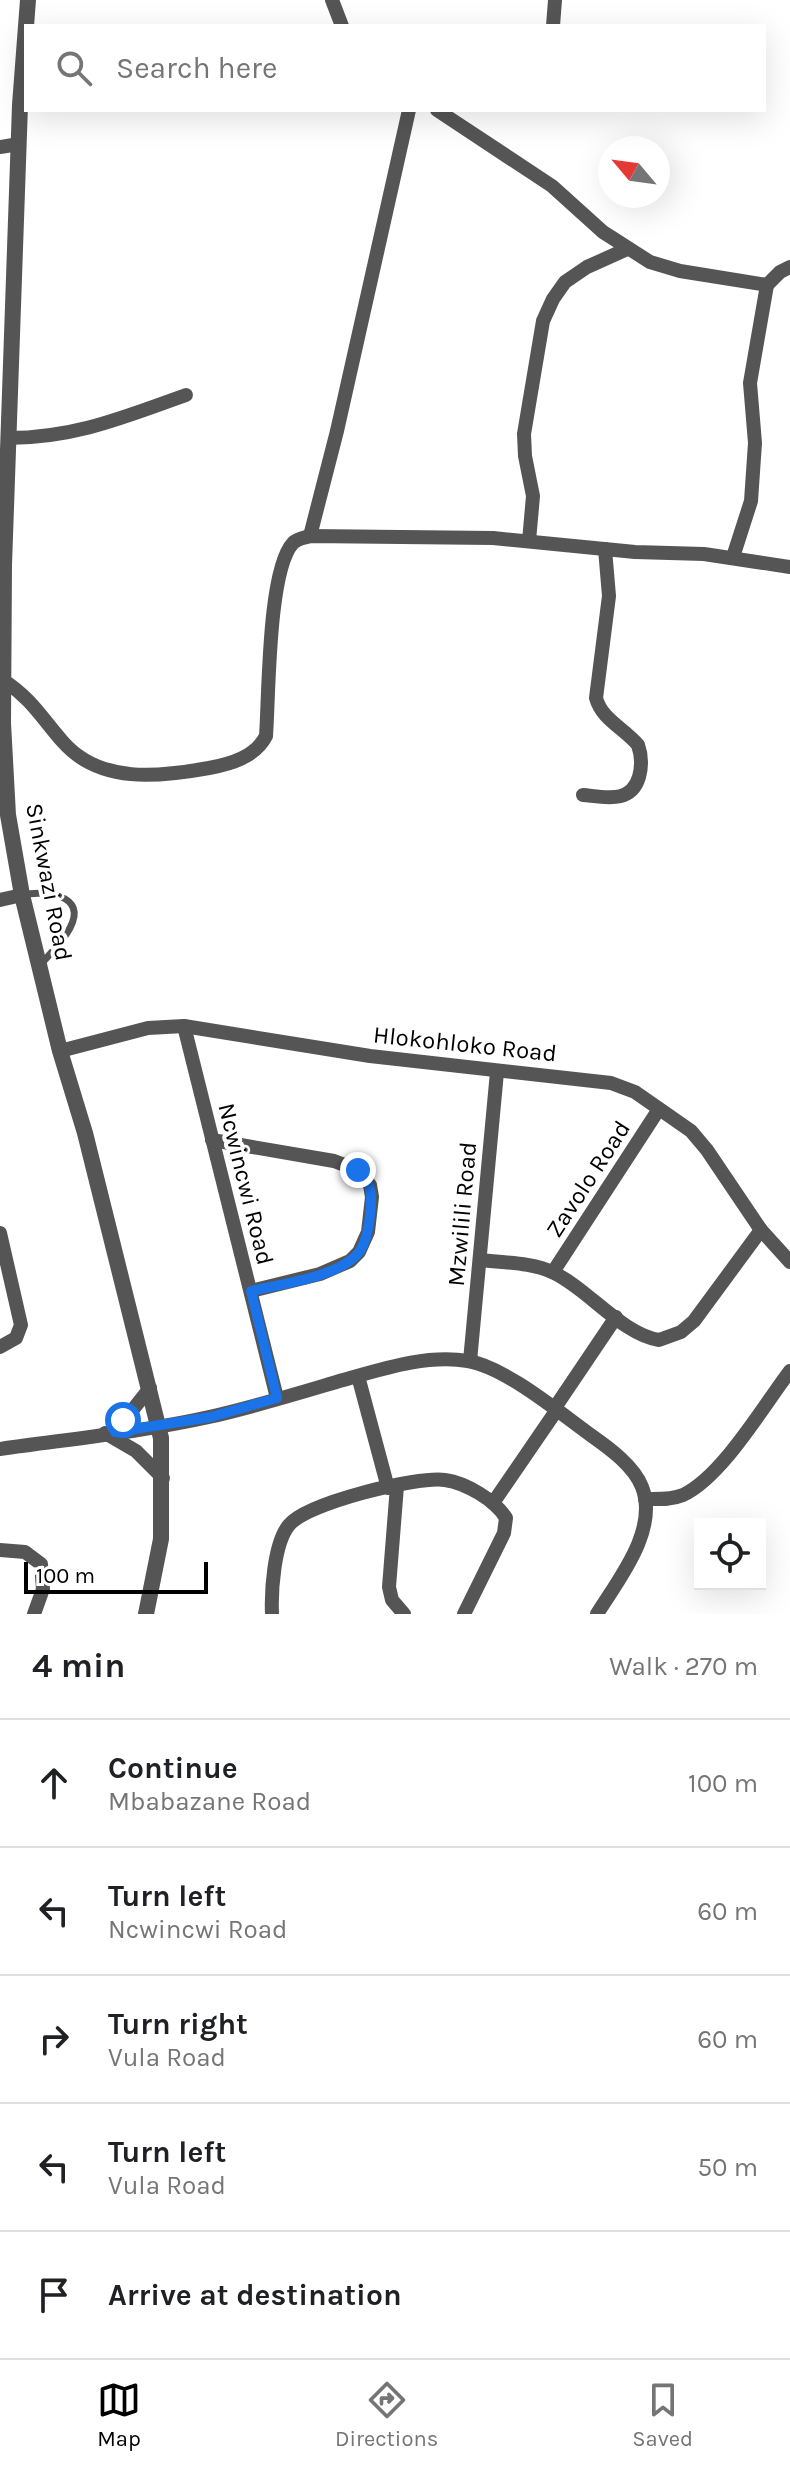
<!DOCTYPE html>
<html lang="en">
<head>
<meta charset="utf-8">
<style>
  body { margin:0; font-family:Karla,sans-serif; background:#f6f6f6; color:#202124 }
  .controls { position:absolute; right:24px; bottom:24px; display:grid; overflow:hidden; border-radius:0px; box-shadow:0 8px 32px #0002 }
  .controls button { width:72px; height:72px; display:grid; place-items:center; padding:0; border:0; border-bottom:2px solid #e0e0e0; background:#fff; color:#202124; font:40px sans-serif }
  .compass { position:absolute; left:598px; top:136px; width:72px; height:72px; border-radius:50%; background:#fff; box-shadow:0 8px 32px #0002; rotate:299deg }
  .scale { position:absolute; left:24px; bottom:20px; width:184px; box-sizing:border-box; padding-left:8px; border:4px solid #000; border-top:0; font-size:22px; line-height:28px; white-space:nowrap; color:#000; -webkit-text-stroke:6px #fff; paint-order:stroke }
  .stop { position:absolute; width:24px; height:24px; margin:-18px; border:6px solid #1a73e8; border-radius:50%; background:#fff }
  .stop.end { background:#1a73e8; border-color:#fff; box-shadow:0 2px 8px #0008 }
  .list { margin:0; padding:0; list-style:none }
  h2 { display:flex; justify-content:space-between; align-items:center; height:104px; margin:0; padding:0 32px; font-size:34px }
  h2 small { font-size:26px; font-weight:400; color:#757577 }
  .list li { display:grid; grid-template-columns:52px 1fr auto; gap:24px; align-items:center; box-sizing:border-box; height:128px; padding:0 32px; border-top:2px solid #e0e0e0 }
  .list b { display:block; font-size:30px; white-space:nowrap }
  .list p { margin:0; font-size:26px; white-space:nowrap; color:#757577 }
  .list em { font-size:26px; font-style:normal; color:#757577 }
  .icon { flex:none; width:44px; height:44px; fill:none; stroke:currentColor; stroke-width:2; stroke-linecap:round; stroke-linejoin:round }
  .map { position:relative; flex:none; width:790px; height:1614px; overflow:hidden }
  .search { position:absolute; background:#fff; box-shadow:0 8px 32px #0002; left:24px; right:24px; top:24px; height:88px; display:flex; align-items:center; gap:20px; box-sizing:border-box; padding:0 28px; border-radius:0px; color:#757577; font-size:30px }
  .sheet { height:744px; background:#fff }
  nav { display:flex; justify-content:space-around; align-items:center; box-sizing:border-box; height:112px; border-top:2px solid #e0e0e0; background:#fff; font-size:22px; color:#757577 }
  nav a { display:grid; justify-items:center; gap:4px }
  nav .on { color:#000 }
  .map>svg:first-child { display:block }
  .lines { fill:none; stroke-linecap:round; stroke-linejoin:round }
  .service { stroke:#555; stroke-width:7 }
  .minor { stroke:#555; stroke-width:14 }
  .tertiary { stroke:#555; stroke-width:16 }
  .route { stroke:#1a73e8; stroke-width:10 }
  .labels { text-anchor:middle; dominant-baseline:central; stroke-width:8; stroke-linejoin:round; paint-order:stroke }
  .street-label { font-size:24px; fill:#000; stroke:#fff }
</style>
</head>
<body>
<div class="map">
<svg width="790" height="1614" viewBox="0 0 790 1614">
  <rect width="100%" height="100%" fill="#fff"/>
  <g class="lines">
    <path class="service" d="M22 895C44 890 88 894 70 928 63 941 52 952 42 963"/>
    <g class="minor">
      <polyline points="332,0 342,26"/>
      <polyline points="553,26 555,0"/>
      <polyline points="437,110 552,186 603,232 650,262 680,271 767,285 780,272 790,267"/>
      <polyline points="0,147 19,144"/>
      <path d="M8 438C75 438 124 417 186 395"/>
      <polyline points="310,536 337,431 409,110"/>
      <polyline points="529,541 533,496 525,456 524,434 543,321 553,299 565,282 587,267 627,249"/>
      <polyline points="733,557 751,501 755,443 750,383 767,285"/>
      <path d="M0 681 3 680C32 699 41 717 63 742 100 784 159 777 209 768 231 764 255 757 266 736 269 695 268 570 293 543 298 538 304 538 310 536L493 538 635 552 704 554 790 567"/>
      <path d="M583 795C605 797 631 804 639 777 642 766 642 756 638 745 624 728 602 720 596 698L609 596 605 549"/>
      <polyline points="0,900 22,895"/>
      <polyline points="184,1026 277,1398"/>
      <polyline points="60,1051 148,1028 184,1026 370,1056 611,1083 635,1092 691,1131 707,1150 761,1230 790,1262"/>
      <polyline points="212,1140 334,1161 358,1170 370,1185 372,1197 368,1232 359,1252 350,1261 320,1274 251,1291"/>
      <polyline points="0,1233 21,1325 16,1338 0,1347"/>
      <path d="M480 1260C504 1263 532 1262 554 1273 588 1289 623 1335 659 1340L681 1332 694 1321 761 1230"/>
      <polyline points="553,1272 659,1109"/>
      <polyline points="470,1361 497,1072"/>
      <polyline points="358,1376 388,1488"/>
      <polyline points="554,1409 616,1317"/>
      <polyline points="115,1432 150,1388"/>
      <polyline points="105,1433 136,1451 163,1478"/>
      <path d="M0 1449C70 1439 141 1432 209 1417 254 1407 299 1393 343 1380 382 1369 427 1354 468 1361 505 1367 560 1413 592 1436 609 1448 634 1466 642 1487 659 1530 618 1580 597 1614"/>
      <polyline points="397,1486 389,1587 392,1600 404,1614"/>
      <path d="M645 1499C658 1499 671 1500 683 1495 722 1477 764 1405 790 1371"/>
      <polyline points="493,1503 556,1411"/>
      <polyline points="0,1550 25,1552 41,1564 43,1589 34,1614"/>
      <path d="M272 1614C271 1591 274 1543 289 1525 307 1503 416 1476 445 1480 466 1483 495 1500 506 1518L504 1533 464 1614"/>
    </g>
    <polyline class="tertiary" points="28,0 20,105 4,565 3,723 8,815 22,895 60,1051 85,1133 161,1438 161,1539 146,1614"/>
  </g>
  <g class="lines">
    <path class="route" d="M123 1420 115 1432 211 1417 277 1398 251 1291C281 1284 341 1277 360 1251 367 1240 368 1228 370 1216 372 1197 373 1184 358 1170"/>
  </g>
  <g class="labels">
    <g class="street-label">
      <text transform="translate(49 882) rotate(79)">Sinkwazi Road</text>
      <text transform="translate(465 1044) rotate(6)">Hlokohloko Road</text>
      <text transform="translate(588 1179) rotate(-57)">Zavolo Road</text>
      <text transform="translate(246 1184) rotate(76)">Ncwincwi Road</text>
      <text transform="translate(462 1214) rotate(-85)">Mzwilili Road</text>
    </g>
  </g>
</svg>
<div class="controls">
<button><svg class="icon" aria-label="locate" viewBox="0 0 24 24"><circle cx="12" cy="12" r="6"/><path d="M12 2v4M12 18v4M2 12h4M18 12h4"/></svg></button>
</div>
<svg class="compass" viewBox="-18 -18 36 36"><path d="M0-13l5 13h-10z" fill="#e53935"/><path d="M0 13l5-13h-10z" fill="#757577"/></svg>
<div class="scale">100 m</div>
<div class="stop" style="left:123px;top:1420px"></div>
<div class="stop end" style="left:358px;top:1170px"></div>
<div class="search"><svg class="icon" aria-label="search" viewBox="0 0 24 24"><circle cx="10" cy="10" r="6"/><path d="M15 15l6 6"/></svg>Search here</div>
</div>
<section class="sheet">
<h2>4 min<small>Walk · 270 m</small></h2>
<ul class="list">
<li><svg class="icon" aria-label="ahead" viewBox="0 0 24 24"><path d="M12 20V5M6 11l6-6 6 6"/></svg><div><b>Continue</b><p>Mbabazane Road</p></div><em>100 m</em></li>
<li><svg class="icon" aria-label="left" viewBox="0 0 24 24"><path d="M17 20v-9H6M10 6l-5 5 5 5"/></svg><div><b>Turn left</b><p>Ncwincwi Road</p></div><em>60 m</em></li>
<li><svg class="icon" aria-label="right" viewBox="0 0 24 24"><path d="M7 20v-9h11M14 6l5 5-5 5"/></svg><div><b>Turn right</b><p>Vula Road</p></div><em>60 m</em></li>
<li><svg class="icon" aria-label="left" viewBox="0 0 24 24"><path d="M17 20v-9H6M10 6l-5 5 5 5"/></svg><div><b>Turn left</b><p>Vula Road</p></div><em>50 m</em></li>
<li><svg class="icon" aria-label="arrive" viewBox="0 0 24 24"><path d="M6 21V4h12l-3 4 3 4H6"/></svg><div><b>Arrive at destination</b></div></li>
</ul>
</section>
<nav>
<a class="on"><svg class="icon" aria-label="map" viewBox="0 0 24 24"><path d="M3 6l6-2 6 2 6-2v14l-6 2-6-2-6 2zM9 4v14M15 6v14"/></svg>Map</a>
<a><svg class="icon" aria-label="directions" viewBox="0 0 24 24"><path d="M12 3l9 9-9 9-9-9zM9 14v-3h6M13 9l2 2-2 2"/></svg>Directions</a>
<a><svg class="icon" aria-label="saved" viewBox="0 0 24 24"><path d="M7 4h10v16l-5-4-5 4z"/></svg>Saved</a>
</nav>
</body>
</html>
